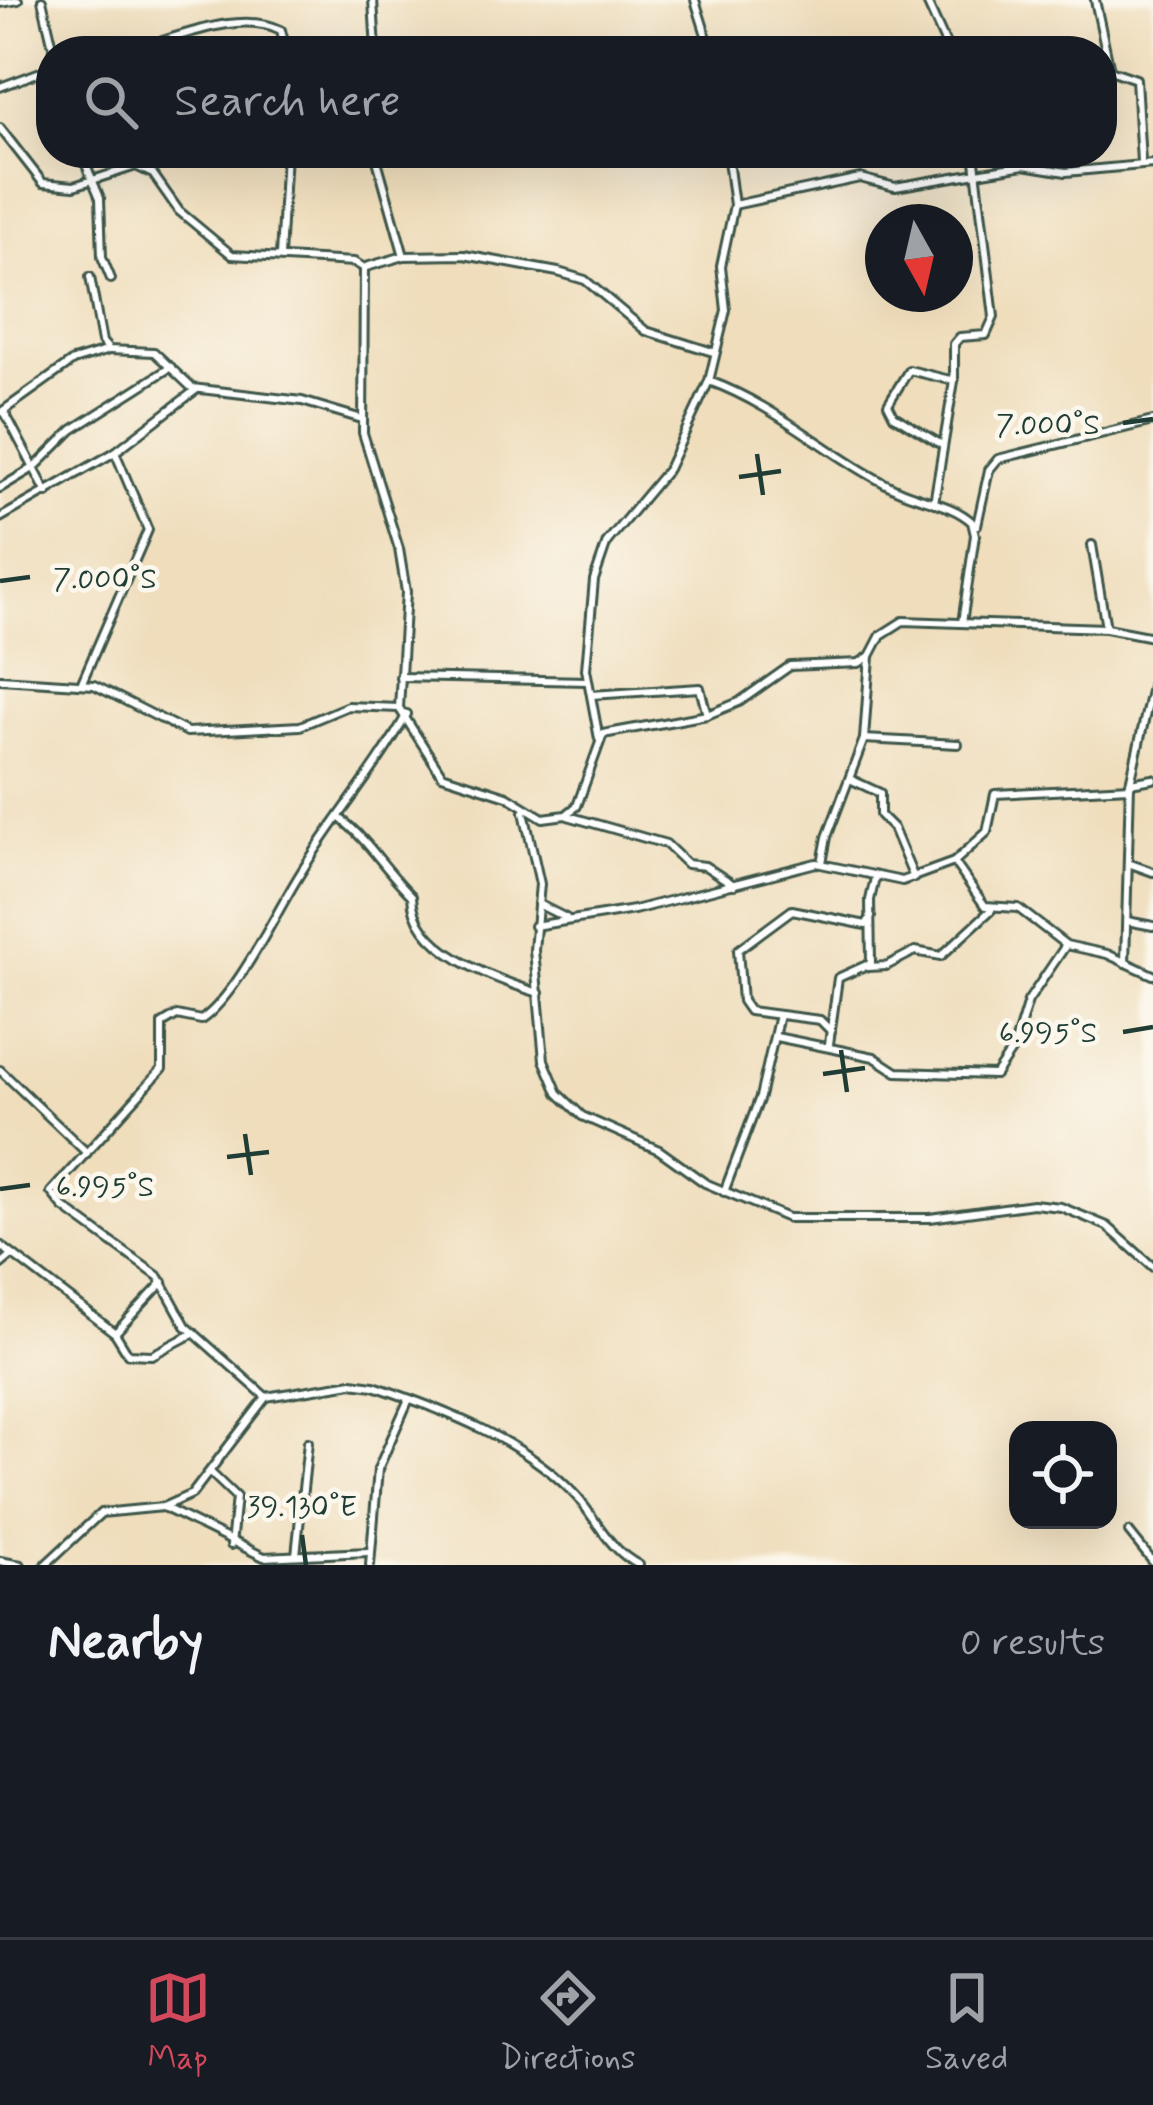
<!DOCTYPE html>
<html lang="en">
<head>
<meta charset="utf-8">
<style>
  body { margin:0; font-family:Mynerve,sans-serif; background:#242831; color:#f1f3f6 }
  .controls { position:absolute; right:36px; bottom:36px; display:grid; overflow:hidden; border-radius:24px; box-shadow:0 12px 48px #0002 }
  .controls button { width:108px; height:108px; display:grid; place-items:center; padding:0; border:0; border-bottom:3px solid #363941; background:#171b24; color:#f1f3f6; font:60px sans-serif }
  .compass { position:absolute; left:865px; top:204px; width:108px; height:108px; border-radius:50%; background:#171b24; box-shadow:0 12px 48px #0002; rotate:172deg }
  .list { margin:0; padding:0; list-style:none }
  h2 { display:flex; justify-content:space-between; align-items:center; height:156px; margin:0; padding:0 48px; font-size:51px }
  h2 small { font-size:39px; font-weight:400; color:#9ea1a6 }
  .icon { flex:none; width:66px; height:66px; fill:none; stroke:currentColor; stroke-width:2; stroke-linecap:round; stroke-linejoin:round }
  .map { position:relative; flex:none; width:1153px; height:1565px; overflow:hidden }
  .search { position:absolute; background:#171b24; box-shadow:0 12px 48px #0002; left:36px; right:36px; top:36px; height:132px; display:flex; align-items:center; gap:30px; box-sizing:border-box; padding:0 42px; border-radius:48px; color:#9ea1a6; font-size:45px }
  .sheet { height:372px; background:#171b24 }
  nav { display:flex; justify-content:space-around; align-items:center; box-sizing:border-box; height:168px; border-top:3px solid #363941; background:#171b24; font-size:33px; color:#9ea1a6 }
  nav a { display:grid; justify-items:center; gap:6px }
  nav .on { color:#d1495b }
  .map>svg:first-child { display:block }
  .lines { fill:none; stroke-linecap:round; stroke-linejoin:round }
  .street-casing { stroke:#3e5548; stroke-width:12 }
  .street { stroke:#fff; stroke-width:6 }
  .ticks { fill:none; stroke:#1f3d34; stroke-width:4.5 }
  .ticks-label { font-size:30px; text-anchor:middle; fill:#1f3d34; stroke:#fbf7ec; stroke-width:9; stroke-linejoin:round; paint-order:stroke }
</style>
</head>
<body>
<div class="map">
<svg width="1153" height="1565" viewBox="0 0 1153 1565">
  <rect width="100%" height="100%" fill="#fbf7ec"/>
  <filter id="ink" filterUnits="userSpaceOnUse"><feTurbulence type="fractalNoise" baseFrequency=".00833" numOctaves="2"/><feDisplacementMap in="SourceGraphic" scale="24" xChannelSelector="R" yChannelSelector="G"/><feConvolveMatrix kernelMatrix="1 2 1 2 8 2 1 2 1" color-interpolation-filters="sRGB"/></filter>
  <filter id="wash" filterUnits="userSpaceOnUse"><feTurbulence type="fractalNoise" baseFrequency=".004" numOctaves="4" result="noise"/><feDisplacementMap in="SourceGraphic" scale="48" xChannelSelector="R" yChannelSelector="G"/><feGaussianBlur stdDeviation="2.7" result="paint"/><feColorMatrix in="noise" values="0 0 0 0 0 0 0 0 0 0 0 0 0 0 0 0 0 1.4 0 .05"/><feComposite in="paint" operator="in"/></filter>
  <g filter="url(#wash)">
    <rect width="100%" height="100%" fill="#efddbb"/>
  </g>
  <g filter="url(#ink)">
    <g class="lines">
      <defs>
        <g id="street">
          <polyline points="42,0 54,51"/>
          <polyline points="373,0 376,51"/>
          <polyline points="695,0 711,51"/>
          <polyline points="926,0 949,51"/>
          <polyline points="1095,0 1110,70 1136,79 1141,162"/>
          <polyline points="0,3 18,0"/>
          <path d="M127 51C172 41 238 8 281 30L286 51"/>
          <polyline points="0,87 51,68"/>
          <polyline points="0,128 43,183 74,186 136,166 153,174 179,211 232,255 354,262 364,268 363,433 399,549 406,592 399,708"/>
          <polyline points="81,153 100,198 102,257 111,279"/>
          <polyline points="375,153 404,256"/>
          <polyline points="1008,153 1024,165"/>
          <polyline points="136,166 147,153"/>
          <polyline points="734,205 860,178 895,187 1024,165 1066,172 1153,164"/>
          <polyline points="280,256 286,153"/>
          <polyline points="366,267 404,256 464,255 558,272 585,280 646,331 713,352"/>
          <polyline points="90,277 102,342 109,350 154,352 192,388 302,401 362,419"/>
          <path d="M709 381C778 406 830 457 896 489 921 501 951 503 972 522L975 535 962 623"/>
          <polyline points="4,411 47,493"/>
          <polyline points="0,413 73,361 109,350"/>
          <polyline points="942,445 894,416 888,404 909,370 954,381"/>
          <polyline points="0,488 35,467 72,430 171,367"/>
          <polyline points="934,503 954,381 954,344 960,337 986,335 994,317 974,153"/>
          <polyline points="0,518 115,452 197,389"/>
          <polyline points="977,525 989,470 998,459 1153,421"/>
          <polyline points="1092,545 1106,628"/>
          <polyline points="400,677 588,681"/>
          <polyline points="0,679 94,685 187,732 300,726 348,706 399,708 442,775 507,796 543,818 566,815 577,806 603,734 707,715 739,702 790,666 859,663 870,656 881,635 903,621 1106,628 1153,637"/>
          <polyline points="82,682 148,530 115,452"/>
          <polyline points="591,695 700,688 707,715"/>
          <path d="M407 714C374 774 328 825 294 884 272 921 235 997 201 1020L177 1015 162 1024V1069L51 1192 63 1207 159 1277 186 1326 266 1397 352 1383 374 1386C444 1410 526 1441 577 1497 598 1521 609 1550 639 1565"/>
          <polyline points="599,739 586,669 594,580 607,542 668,469 709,381 726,310 721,266 734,205 727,153"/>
          <polyline points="864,739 958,744"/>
          <polyline points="852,780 880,793 880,815 893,828 914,878"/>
          <polyline points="1130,783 1153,779"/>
          <polyline points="524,812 540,884 534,950 544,1060 558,1093 582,1116 659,1150 705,1183 788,1218 930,1218 1033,1204 1061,1207 1107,1226 1153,1267"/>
          <polyline points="568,816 666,844 687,864 705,866 734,885"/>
          <path d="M341 819C369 841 386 871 412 896 413 951 494 979 539 993"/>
          <polyline points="954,862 987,832 995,794 1130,787"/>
          <polyline points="822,863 827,837 864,739 870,656"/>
          <polyline points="1128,863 1153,872"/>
          <polyline points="538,904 566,918"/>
          <polyline points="1127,921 1153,926"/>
          <polyline points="534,926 634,910 816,863 902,881 954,862 985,906 1018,908 1066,945 1107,954 1153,975"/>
          <polyline points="1125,963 1130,783 1153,682"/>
          <polyline points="868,967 886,966 915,951 941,956 991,910"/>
          <polyline points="831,1031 820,1020 749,1011 742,1001 738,950 792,910 866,925 871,917"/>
          <polyline points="776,1037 874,1057 897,1072 995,1075 1014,1047 1028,1001 1066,945"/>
          <polyline points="829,1044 838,978 871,963 870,900 875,878"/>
          <polyline points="0,1070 87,1153"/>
          <polyline points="724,1192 760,1097 779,1015"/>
          <polyline points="0,1245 115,1333 163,1282"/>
          <polyline points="0,1265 12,1255"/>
          <polyline points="115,1333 128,1354 152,1355 194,1333"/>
          <polyline points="211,1473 236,1497 231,1545"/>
          <polyline points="163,1507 264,1557 368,1552"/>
          <polyline points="1129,1532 1153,1562"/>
          <polyline points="296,1555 308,1442"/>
          <polyline points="0,1561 21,1565"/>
          <polyline points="45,1565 101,1513 163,1507 192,1494 266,1397"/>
          <polyline points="370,1565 378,1469 409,1399"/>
        </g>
      </defs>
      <use href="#street" class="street-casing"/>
      <use href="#street" class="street"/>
    </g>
  </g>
  <path class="ticks" d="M1123 423 1153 419M757 454 763 495M739 477 781 471M0 581 30 577M1123 1032 1153 1027M841 1050 847 1092M823 1074 865 1068M245 1134 251 1175M227 1157 269 1152M0 1189 30 1185M302 1535 306 1565"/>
  <g class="ticks-label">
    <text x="1048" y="434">7.000°S</text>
    <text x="105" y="588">7.000°S</text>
    <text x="1048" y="1042">6.995°S</text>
    <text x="105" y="1196">6.995°S</text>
    <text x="302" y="1516">39.130°E</text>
  </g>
</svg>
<div class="controls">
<button><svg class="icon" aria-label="locate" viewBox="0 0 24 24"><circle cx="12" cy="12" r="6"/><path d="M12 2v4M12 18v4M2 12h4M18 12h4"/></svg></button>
</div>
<svg class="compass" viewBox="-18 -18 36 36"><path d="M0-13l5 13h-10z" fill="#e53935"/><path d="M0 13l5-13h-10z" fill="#9ea1a6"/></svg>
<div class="search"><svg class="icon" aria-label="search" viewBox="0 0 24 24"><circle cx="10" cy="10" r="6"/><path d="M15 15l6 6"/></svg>Search here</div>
</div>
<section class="sheet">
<h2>Nearby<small>0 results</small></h2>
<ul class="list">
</ul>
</section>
<nav>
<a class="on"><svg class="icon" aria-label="map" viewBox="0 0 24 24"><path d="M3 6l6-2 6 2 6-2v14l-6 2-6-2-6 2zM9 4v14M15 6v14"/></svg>Map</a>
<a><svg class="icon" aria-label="directions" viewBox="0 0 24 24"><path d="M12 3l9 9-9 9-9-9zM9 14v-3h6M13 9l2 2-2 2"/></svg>Directions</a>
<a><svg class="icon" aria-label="saved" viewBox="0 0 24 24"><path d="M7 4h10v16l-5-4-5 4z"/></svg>Saved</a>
</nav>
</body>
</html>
